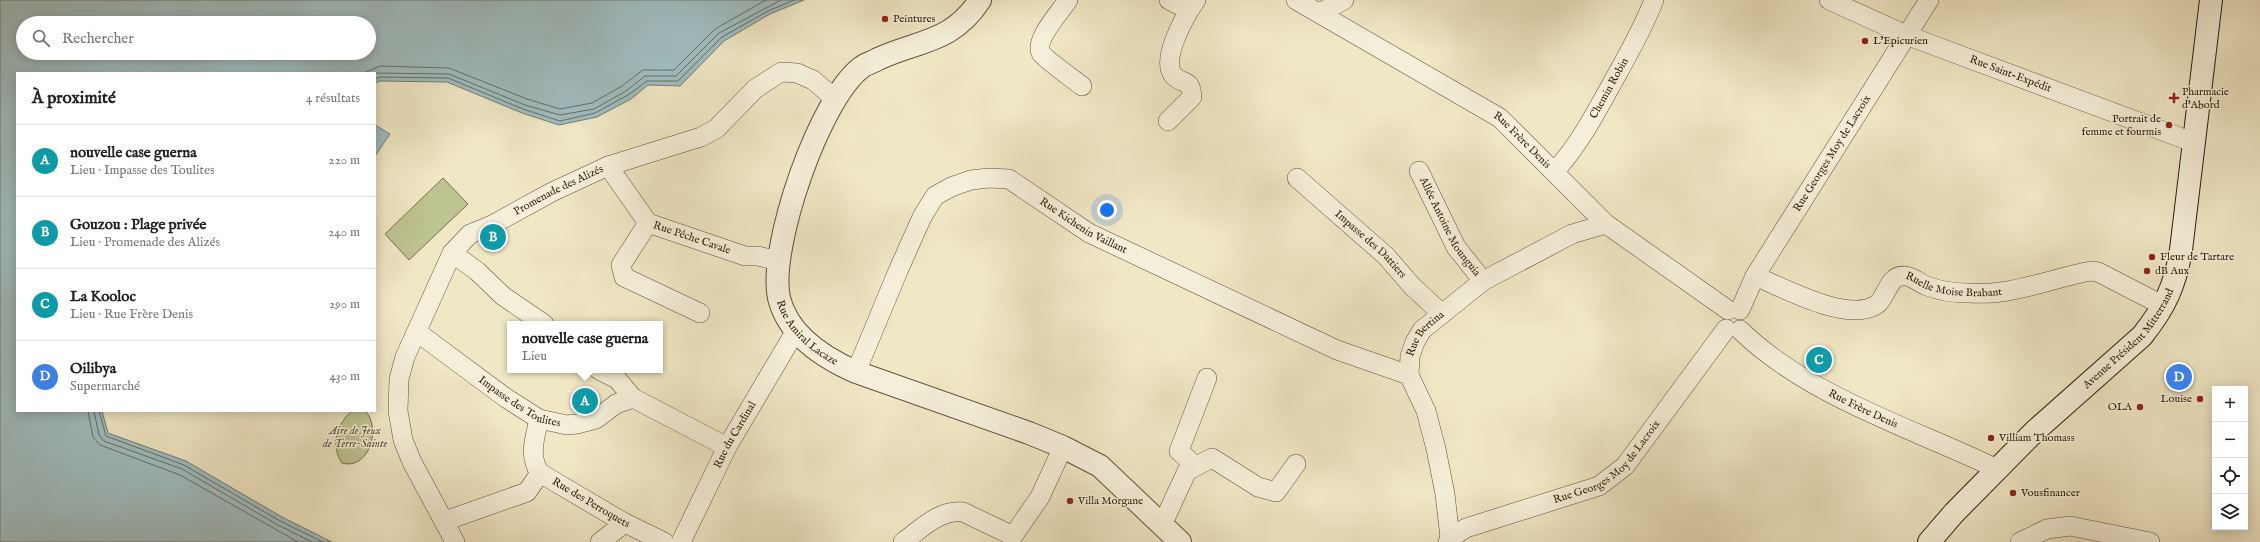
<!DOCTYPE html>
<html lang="fr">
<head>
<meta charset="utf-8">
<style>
  body { margin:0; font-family:"IM FELL English",serif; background:#f6f6f6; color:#222 }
  .controls { position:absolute; right:12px; bottom:12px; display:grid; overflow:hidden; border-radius:0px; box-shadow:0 2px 10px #0003 }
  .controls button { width:36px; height:36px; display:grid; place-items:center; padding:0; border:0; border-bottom:1px solid #e0e0e0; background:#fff; color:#222; font:20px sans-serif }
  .you { position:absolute; left:1107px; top:210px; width:14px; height:14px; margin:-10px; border:3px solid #fff; border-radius:50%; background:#1a73e8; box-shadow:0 0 0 6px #1a73e833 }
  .badge { display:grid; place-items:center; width:26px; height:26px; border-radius:50%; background:#8f2418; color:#fff; font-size:13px; font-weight:700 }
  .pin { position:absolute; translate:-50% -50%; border:2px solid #fff; box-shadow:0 1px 4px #0006 }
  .popup { position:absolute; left:507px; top:321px; width:156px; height:52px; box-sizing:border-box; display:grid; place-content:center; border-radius:0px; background:#fff; filter:drop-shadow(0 1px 3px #0005); font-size:13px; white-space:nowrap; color:#767676 }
  .popup b { font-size:15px; color:#222 }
  .popup::after { content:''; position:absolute; left:50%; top:100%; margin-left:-8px; border:8px solid transparent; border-top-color:#fff }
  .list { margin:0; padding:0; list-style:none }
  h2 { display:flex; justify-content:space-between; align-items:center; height:52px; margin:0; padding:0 16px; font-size:17px }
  h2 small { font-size:13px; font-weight:400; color:#767676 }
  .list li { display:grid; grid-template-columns:26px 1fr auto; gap:12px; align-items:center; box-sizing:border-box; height:72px; padding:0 16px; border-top:1px solid #e0e0e0 }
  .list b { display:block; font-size:15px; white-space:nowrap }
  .list p { margin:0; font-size:13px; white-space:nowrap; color:#767676 }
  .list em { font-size:13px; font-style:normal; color:#767676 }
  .icon { flex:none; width:22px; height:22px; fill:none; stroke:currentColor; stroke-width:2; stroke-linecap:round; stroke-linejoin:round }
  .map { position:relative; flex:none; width:2260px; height:542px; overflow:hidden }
  .search { position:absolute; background:#fff; box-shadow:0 2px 10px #0003; left:16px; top:16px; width:360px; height:44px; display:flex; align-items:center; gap:10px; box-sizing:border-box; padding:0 14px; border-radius:22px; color:#767676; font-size:15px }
  .panel { position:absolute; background:#fff; box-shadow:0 2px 10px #0003; left:16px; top:72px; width:360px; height:340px; border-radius:0px }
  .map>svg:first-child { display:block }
  .green { fill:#bdc492; stroke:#75714e }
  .water { fill:#a0bdc0; stroke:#727d78; fill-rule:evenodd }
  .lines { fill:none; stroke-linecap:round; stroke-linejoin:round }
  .shore { stroke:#666e66; stroke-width:1 }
  .minor-casing { stroke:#5e503a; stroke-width:20 }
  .tertiary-casing { stroke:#5e503a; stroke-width:24 }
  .secondary-casing { stroke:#2d1e0b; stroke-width:24 }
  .minor { stroke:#f5efd9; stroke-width:19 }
  .tertiary { stroke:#f5efd9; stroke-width:22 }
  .secondary { stroke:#f5efd9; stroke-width:22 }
  .poi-dot { fill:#8f2418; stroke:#f5efd9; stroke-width:1.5 }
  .labels { text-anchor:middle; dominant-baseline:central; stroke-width:3; stroke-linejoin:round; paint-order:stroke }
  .poi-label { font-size:11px; fill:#2d1e0b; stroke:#f5efd9; text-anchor:start }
  .street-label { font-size:11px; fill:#2d1e0b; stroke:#f5efd9 }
  .park-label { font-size:11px; font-style:italic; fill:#585034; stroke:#f5efd9 }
</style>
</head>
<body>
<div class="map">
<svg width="2260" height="542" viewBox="0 0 2260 542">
  <rect width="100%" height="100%" fill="#f0e7c5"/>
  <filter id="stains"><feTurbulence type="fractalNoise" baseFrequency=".005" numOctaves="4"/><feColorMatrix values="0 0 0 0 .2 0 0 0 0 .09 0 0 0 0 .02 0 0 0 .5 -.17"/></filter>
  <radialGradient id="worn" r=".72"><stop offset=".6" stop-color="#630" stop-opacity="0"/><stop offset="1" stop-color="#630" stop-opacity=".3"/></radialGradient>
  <g class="green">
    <polygon points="443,178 468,204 409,260 385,234"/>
    <path d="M365 411C382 427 369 471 342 463 330 446 337 423 352 411Z"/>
  </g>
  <g class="water">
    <path d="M0 0H804L770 14 724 41 680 86 648 85 631 99 597 117 559 125 522 113 447 82 380 81 375 83V73H17V411H102L108 433 186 461 282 517 332 542H0ZM23 23H369V53H23Z"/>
    <polygon points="375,125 390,134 375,156"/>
  </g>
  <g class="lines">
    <g class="shore">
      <polyline points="364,73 380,66 449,68 527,99 560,109 592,103 622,86 643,70 674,70 715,29 766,0"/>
      <polyline points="375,73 449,74 525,105 560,115 594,109 626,91 645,76 676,76 719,33 781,0"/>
      <polyline points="375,79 380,77 448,78 523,109 560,121 595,113 628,95 647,81 678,81 722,37 768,11 794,0"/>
      <polyline points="88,411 93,437 100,445 180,475 298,542"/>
      <polyline points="94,411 99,435 104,441 182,469 278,525 312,542"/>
      <polyline points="99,411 106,436 184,465 280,521 323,542"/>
    </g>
    <defs>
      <g id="minor">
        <path d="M1068 0C1061 11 1034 40 1041 53 1046 60 1073 79 1082 86"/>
        <polyline points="1169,0 1189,10"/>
        <path id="s1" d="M1296 0 1500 118 1606 224 1728 310"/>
        <path id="s2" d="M1829 0 1906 35 2187 140 2194 138"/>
        <polyline points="1319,13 1344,0"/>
        <path d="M1168 121 1192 97C1191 78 1183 85 1174 76 1159 61 1186 14 1196 0"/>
        <path id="s3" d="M608 166 648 223 745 256H758L779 261"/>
        <path id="s4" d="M1419 171 1456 247 1483 281"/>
        <path id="s5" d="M1555 171C1578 146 1594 116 1610 87 1626 58 1642 31 1654 0"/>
        <path id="s6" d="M1297 178 1386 256 1412 286 1442 314"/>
        <polyline points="648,223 621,265 624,277 700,313"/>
        <polyline points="452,253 477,271 503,296 544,324"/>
        <path id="s7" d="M1755 276C1784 288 1847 323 1876 305 1887 298 1888 274 1905 276 1912 276 1919 283 1927 286 1940 291 1955 293 1969 293 2012 296 2049 279 2091 271L2098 272 2164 306"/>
        <path id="s8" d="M1740 310 1755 276 1929 0"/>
        <path id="s9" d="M1740 330C1809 397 1912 428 1997 469"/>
        <path id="s10" d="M417 332 506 398 539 419 567 425 577 424 596 419 616 404 633 398 727 447"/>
        <polyline points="599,370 617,379 633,398"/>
        <path id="s11" d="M856 372 898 271 922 217 935 196 951 187 971 180 989 178 1009 179 1089 233 1337 350 1409 375"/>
        <path id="s12" d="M539 419C535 438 528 456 540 473L623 522 664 542"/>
        <polyline points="1195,466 1179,451 1207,378"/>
        <polyline points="445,521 527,492 540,473"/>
        <polyline points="1162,525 1187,471 1212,458 1258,487 1276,492 1296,464"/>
        <path id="s13" d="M1450 538 1445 494 1436 449 1426 411 1409 375 1410 356 1415 342 1422 330 1483 281 1572 234 1606 224"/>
        <path id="s14" d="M455 542 412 462 403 440 398 411 399 379 405 357 452 253 470 234 492 225 552 192 608 166 701 137 716 129 755 89 781 72 797 73 813 80 834 98"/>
        <polyline points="600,542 617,529 623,522"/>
        <path id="s15" d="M681 542 727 447 795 332"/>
        <path d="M903 542C921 529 940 509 963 512L1013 536 1040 497 1063 447"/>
        <path id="s16" d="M1448 542 1450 538 1466 528 1599 486 1625 466 1726 329"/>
        <polyline points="2020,542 2047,529 2070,526 2150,542"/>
      </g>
      <g id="tertiary">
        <path id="s17" d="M980 0C952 43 919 40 878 59 873 62 866 64 862 67 820 97 768 248 779 298 788 335 824 358 856 372L1029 433 1063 447 1100 466 1180 542"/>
      </g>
      <g id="secondary">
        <path id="s18" d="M1929 542 1954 513 2035 431 2142 336C2165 307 2175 286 2181 250L2211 0"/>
      </g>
    </defs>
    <use href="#minor" class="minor-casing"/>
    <use href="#tertiary" class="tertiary-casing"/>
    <use href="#secondary" class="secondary-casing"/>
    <use href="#minor" class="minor"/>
    <use href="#tertiary" class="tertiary"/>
    <use href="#secondary" class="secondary"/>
  </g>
  <g class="poi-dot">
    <circle cx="885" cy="19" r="4"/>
    <circle cx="1865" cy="41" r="4"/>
    <path d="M2172 92h4v4h4v4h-4v4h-4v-4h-4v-4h4z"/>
    <circle cx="2169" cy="125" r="4"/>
    <circle cx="2152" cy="257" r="4"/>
    <circle cx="2147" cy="271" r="4"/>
    <circle cx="2200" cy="399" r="4"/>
    <circle cx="2140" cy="407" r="4"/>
    <circle cx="1991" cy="438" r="4"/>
    <circle cx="2013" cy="493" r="4"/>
    <circle cx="1070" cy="501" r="4"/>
  </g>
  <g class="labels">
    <g class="poi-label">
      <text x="893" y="19">Peintures</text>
      <text x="1873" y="41">L’Epicurien</text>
      <text x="2182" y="92">Pharmacie<tspan x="2182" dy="13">d'Abord</tspan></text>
      <text x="2161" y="119" text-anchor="end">Portrait de<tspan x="2161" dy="13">femme et fourmis</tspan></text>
      <text x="2160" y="257">Fleur de Tartare</text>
      <text x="2155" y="271">dB Aux</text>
      <text x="2192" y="399" text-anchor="end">Louise</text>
      <text x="2132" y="407" text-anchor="end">OLA</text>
      <text x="1999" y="438">Villiam Thomass</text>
      <text x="2021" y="493">Vousfinancer</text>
      <text x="1078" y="501">Villa Morgane</text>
    </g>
    <g class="street-label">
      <text stroke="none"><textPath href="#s2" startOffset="196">Rue Saint-Expédit</textPath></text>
      <text stroke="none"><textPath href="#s5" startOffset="99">Chemin Robin</textPath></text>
      <text stroke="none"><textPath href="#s1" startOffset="267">Rue Frère Denis</textPath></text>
      <text stroke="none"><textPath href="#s8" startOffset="182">Rue Georges Moy de Lacroix</textPath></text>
      <text stroke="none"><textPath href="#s14" startOffset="438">Promenade des Alizés</textPath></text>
      <text stroke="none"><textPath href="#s11" startOffset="359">Rue Kichenin Vaillant</textPath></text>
      <text stroke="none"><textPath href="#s4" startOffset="64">Allée Antoine Mounguia</textPath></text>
      <text stroke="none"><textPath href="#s3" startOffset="116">Rue Pêche Cavale</textPath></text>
      <text stroke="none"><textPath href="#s6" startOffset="99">Impasse des Dattiers</textPath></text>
      <text stroke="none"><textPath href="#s7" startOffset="222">Ruelle Moise Brabant</textPath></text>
      <text stroke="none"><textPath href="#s17" startOffset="436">Rue Amiral Lacaze</textPath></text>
      <text stroke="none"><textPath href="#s13" startOffset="216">Rue Bertina</textPath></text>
      <text stroke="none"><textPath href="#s18" startOffset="286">Avenue Président Mitterrand</textPath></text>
      <text stroke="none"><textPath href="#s10" startOffset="125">Impasse des Toulites</textPath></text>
      <text stroke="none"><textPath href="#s9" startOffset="147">Rue Frère Denis</textPath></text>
      <text stroke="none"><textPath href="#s15" startOffset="120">Rue du Cardinal</textPath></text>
      <text stroke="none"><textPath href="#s16" startOffset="183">Rue Georges Moy de Lacroix</textPath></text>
      <text stroke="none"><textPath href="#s12" startOffset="115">Rue des Perroquets</textPath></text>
    </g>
    <g class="park-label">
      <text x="355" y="431">Aire de Jeux<tspan x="355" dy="13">de Terre-Sainte</tspan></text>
    </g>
  </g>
  <rect width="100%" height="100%" filter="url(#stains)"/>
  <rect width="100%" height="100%" fill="url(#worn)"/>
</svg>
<div class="controls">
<button>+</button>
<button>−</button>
<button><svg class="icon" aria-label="locate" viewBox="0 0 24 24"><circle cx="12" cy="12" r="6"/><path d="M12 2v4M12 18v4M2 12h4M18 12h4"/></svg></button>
<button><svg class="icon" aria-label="layers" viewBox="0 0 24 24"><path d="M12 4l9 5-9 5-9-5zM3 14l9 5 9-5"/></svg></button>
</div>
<div class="you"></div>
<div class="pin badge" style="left:585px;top:401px;background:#0f9aa8">A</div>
<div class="popup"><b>nouvelle case guerna</b>Lieu</div>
<div class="pin badge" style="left:493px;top:237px;background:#0f9aa8">B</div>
<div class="pin badge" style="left:1819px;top:360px;background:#0f9aa8">C</div>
<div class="pin badge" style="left:2179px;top:377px;background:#3f7fe0">D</div>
<div class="search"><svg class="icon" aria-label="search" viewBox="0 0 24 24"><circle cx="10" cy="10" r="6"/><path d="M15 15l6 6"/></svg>Rechercher</div>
<section class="panel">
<h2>À proximité<small>4 résultats</small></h2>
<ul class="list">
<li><span class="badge" style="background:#0f9aa8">A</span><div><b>nouvelle case guerna</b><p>Lieu · Impasse des Toulites</p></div><em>220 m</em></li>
<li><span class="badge" style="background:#0f9aa8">B</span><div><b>Gouzou : Plage privée</b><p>Lieu · Promenade des Alizés</p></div><em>240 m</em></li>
<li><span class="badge" style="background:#0f9aa8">C</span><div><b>La Kooloc</b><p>Lieu · Rue Frère Denis</p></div><em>290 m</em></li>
<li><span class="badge" style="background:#3f7fe0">D</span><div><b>Oilibya</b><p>Supermarché</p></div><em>430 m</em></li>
</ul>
</section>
</div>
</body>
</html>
